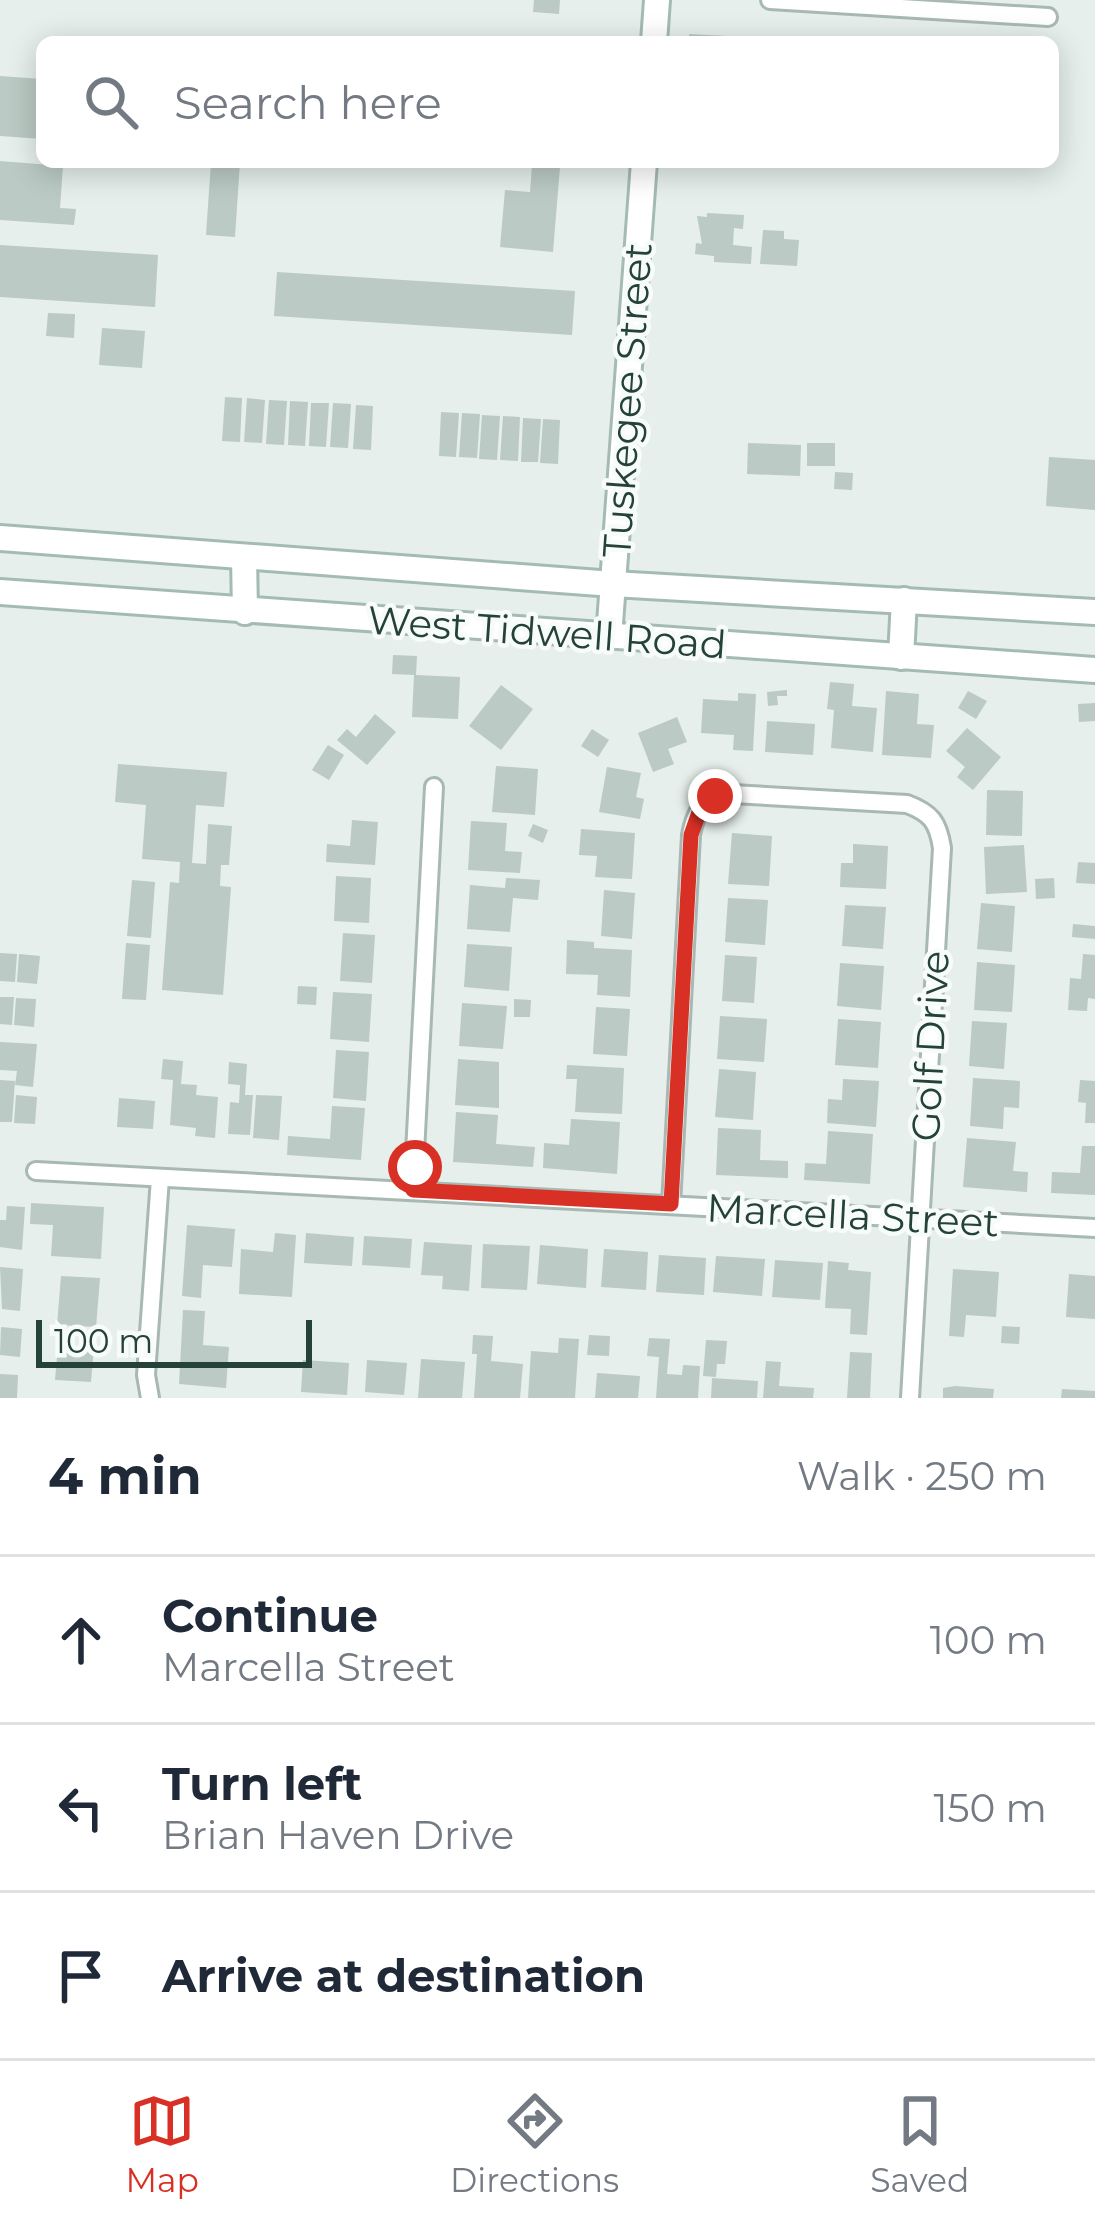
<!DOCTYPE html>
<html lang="en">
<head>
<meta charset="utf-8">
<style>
  body { margin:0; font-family:Montserrat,sans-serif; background:#f6f6f7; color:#1f2937 }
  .scale { position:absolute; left:36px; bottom:30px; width:276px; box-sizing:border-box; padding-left:12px; border:6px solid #24423a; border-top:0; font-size:33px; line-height:42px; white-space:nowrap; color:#24423a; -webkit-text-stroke:9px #f7fbf9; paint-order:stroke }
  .stop { position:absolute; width:36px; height:36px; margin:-27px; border:9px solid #d93025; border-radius:50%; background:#fff }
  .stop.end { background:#d93025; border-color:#fff; box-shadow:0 3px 12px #0008 }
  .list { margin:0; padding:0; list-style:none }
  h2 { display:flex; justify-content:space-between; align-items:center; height:156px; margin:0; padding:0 48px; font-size:51px }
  h2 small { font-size:39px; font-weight:400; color:#747a83 }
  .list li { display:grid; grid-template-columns:78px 1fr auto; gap:36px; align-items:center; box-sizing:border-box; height:168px; padding:0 48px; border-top:3px solid #e0e1e3 }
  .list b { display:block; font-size:45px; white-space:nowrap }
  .list p { margin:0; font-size:39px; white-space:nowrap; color:#747a83 }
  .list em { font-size:39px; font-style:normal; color:#747a83 }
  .icon { flex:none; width:66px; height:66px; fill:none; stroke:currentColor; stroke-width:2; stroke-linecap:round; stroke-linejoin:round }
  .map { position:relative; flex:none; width:1095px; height:1398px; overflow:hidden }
  .search { position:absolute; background:#fff; box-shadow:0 6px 30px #0003; left:36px; right:36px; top:36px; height:132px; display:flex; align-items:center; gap:30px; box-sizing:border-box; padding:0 42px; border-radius:18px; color:#747a83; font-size:45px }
  .sheet { height:660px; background:#fff }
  nav { display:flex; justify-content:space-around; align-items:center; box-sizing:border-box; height:168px; border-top:3px solid #e0e1e3; background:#fff; font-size:33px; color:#747a83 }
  nav a { display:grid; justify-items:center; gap:6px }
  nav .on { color:#d93025 }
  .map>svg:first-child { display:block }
  .building { fill:#bbcac4 }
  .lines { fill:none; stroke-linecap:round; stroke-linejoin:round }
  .street-casing { stroke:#a8b8b2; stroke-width:22 }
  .secondary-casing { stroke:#a4bbb3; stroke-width:30 }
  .street { stroke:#fff; stroke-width:16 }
  .secondary { stroke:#fff; stroke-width:24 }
  .route { stroke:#d93025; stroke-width:15 }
  .labels { text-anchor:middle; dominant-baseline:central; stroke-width:9; stroke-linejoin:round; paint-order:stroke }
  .street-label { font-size:39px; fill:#24423a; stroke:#f7fbf9 }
</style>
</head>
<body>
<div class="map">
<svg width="1095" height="1398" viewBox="0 0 1095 1398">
  <rect width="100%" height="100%" fill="#e6efeb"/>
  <g class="building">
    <polygon points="534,0 560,0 559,14 533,12"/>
    <polygon points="689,34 728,36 728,42 689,42"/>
    <polygon points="0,76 42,79 42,139 0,136"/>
    <polygon points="0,161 63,166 60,208 76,209 74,225 0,220"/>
    <polygon points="211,162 240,162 235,237 206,235"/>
    <polygon points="532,165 560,167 553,252 500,247 505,190 530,192"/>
    <polygon points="707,213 744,215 743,229 734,228 733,245 752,247 751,264 714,262 714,256 695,254 696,243 702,244 697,216 707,217"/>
    <polygon points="763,230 784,231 784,239 799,240 797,266 760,264"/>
    <polygon points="0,245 158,255 155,307 0,297"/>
    <polygon points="277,272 575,291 572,335 274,316"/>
    <polygon points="48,313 75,314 74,338 46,336"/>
    <polygon points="102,328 145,331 142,368 99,365"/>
    <polygon points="225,397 242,398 240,442 222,441"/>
    <polygon points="247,398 265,400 262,443 244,442"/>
    <polygon points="269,400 287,401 284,445 266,444"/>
    <polygon points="290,401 308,402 305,446 288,445"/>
    <polygon points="311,403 329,403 326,447 309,446"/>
    <polygon points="333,403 351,404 348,448 330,447"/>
    <polygon points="356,405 373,406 371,450 353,449"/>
    <polygon points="441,412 459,413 456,457 439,456"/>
    <polygon points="462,413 480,414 477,458 459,457"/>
    <polygon points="482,415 500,416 497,460 479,459"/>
    <polygon points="503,416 520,417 518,461 500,460"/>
    <polygon points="523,418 541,419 538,462 521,462"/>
    <polygon points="543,419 560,420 558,464 540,463"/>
    <polygon points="748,443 801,445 800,476 747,474"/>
    <rect x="807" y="443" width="28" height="23"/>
    <polygon points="1049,457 1095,460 1095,510 1046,506"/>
    <polygon points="835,472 853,473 852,490 834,489"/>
    <polygon points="393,655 417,656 416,675 460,677 458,719 412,717 414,675 392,674"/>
    <polygon points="830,682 854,684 852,706 877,708 873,752 831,748 834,710 827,709"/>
    <polygon points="501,685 533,709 501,750 469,726"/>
    <polygon points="787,690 787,696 777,696 778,705 768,706 767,692"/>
    <polygon points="886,691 919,694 917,724 934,725 931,758 882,755"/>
    <polygon points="968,691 987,701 976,719 958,708"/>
    <polygon points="738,693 756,694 753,751 733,750 734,735 701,733 703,699 738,701"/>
    <polygon points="1095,703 1095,721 1079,722 1078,704"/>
    <polygon points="375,714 396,732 367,765 337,740 347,729 356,737"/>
    <polygon points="677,717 687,742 668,749 674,764 653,772 638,733"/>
    <polygon points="767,721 815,724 813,755 765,752"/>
    <polygon points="967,728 1001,757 973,790 957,777 965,767 946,751"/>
    <polygon points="592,729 609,740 598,757 581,746"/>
    <polygon points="328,745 344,755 329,780 312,770"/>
    <polygon points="118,764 227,772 224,807 196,805 192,863 206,864 208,824 232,826 229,865 221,865 220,886 231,887 223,995 162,990 170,882 179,883 180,862 142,859 146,805 115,802"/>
    <polygon points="496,766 538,769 535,815 492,812"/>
    <polygon points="607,767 641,773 636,797 644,799 640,819 599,812"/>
    <polygon points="987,790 1023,791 1022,836 986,835"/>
    <polygon points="352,820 378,822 375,865 326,862 327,844 350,846"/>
    <polygon points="471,821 507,823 505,851 522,852 520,873 468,870"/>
    <polygon points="533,824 548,830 543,843 528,836"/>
    <polygon points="581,829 635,833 632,879 595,877 597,856 579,855"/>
    <polygon points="732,833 772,836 769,886 728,884"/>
    <polygon points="853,844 888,846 886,889 840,887 841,863 853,863"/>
    <polygon points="1024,845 1027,892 986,894 984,847"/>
    <polygon points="1078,862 1095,863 1095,884 1076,883"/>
    <polygon points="336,876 371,878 369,923 334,921"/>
    <polygon points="506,878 540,880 538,900 513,898 510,932 467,929 470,885 505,888"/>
    <polygon points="1054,878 1055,898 1036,899 1035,879"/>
    <polygon points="132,880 155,882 151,938 127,936"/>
    <polygon points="604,890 635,893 632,939 601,936"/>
    <polygon points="728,898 768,900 765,945 725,942"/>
    <polygon points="981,903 1015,906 1012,952 977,949"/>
    <polygon points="845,905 886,907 883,949 842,946"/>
    <polygon points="1073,924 1095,926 1095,939 1072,937"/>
    <polygon points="343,933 375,935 372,983 340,981"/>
    <polygon points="567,940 594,942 594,948 632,950 630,997 597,995 598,975 566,974"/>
    <polygon points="126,943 150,945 146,1000 122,999"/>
    <polygon points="467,944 512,947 509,991 464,987"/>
    <polygon points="0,953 17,954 15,982 0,981"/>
    <polygon points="19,954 40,956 37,984 17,982"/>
    <polygon points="1083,954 1095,955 1095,999 1088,998 1087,1011 1068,1010 1070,978 1081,979"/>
    <polygon points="725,955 757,957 754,1003 722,1001"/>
    <polygon points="977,962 1015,965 1012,1012 974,1010"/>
    <polygon points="840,963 884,966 881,1010 837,1006"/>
    <polygon points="298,986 317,987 316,1005 297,1004"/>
    <polygon points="333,992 372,994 369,1042 330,1039"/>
    <polygon points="0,997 14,997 12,1025 0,1024"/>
    <polygon points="16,998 36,999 34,1027 14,1025"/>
    <polygon points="514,999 531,1000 530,1017 514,1017"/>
    <polygon points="462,1003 507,1006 503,1049 459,1046"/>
    <polygon points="596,1007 630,1009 627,1056 593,1054"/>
    <polygon points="720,1016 767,1019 764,1062 717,1059"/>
    <polygon points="838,1019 881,1022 878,1068 835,1065"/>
    <polygon points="972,1021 1007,1023 1004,1069 969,1066"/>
    <polygon points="0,1042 37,1044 33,1087 15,1085 17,1071 0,1070"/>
    <polygon points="336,1050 369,1052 366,1101 333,1098"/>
    <polygon points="163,1059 183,1061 181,1084 197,1085 196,1095 218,1097 215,1138 195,1136 196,1128 170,1125 173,1080 161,1079"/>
    <polygon points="458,1059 499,1062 499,1108 455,1105"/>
    <polygon points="229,1062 247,1064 245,1095 253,1095 250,1135 228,1134 230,1102 239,1103 240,1085 228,1084"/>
    <polygon points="567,1065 624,1068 622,1114 575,1112 577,1079 566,1079"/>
    <polygon points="719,1069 756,1072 753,1120 715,1117"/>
    <polygon points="973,1078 1020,1081 1019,1108 1004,1107 1003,1129 970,1126"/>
    <polygon points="843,1079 879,1081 876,1127 827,1123 828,1099 842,1100"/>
    <polygon points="0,1080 15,1081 12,1122 0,1122"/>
    <polygon points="1080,1080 1095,1081 1095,1123 1085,1123 1086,1103 1078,1102"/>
    <polygon points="16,1095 37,1097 35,1124 14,1123"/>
    <polygon points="256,1095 282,1096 279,1140 253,1138"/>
    <polygon points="119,1098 155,1101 153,1129 117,1127"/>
    <polygon points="332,1106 365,1108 361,1160 287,1155 288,1136 330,1139"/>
    <polygon points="456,1112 498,1115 496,1144 535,1147 533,1167 453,1162"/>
    <polygon points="571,1119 620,1122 617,1174 543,1168 544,1143 569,1145"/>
    <polygon points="718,1128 761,1130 760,1160 788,1161 788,1178 716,1175"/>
    <polygon points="828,1131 873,1134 870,1184 804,1180 805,1163 826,1164"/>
    <polygon points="967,1138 1016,1142 1013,1171 1028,1172 1027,1192 963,1187"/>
    <polygon points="1082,1146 1095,1146 1095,1195 1051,1193 1052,1172 1080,1173"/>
    <polygon points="31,1203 104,1207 101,1259 51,1256 53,1225 30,1224"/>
    <polygon points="7,1206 25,1207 22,1250 0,1247 0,1220 6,1220"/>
    <polygon points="187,1225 235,1229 232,1267 203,1265 201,1298 182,1296"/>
    <polygon points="275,1233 296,1235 292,1297 239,1294 241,1249 273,1252"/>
    <polygon points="306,1233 354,1237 352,1266 304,1263"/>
    <polygon points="364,1236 412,1239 410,1268 362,1265"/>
    <polygon points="424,1242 472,1245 469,1291 442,1289 443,1276 421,1275"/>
    <polygon points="483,1244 530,1246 527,1290 481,1288"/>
    <polygon points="540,1245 588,1249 586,1288 537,1284"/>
    <polygon points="604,1249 648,1252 646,1290 601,1287"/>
    <polygon points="659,1255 706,1258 704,1295 656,1292"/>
    <polygon points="716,1256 765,1259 762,1296 713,1292"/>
    <polygon points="775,1260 823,1263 820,1300 772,1297"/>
    <polygon points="828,1261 849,1263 848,1270 871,1272 867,1335 850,1334 851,1309 825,1308"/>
    <polygon points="0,1267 23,1269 20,1311 2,1309"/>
    <polygon points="953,1269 999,1272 996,1317 966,1315 964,1337 949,1336"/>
    <polygon points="1069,1274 1095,1276 1095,1319 1066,1317"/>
    <polygon points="61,1276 100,1278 96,1327 57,1325"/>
    <polygon points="183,1310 205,1311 203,1345 229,1347 226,1388 179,1384"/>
    <polygon points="1002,1326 1020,1327 1019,1344 1001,1343"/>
    <polygon points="1,1327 22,1329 20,1357 0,1355"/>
    <polygon points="473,1335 493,1336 491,1361 523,1364 520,1398 474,1398 477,1354 472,1354"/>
    <polygon points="589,1335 610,1336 609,1356 587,1355"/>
    <polygon points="559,1338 579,1339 575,1398 528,1398 531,1351 558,1353"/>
    <polygon points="649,1338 670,1339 667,1374 682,1375 683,1365 700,1366 698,1398 656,1398 659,1357 647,1356"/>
    <polygon points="706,1340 727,1341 725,1364 717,1364 716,1377 703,1376"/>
    <polygon points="58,1345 94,1347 91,1382 55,1380"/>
    <polygon points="850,1352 872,1353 870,1398 847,1398"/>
    <polygon points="421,1359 465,1362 462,1398 418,1398"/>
    <polygon points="303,1360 349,1363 347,1395 301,1392"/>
    <polygon points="367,1360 407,1363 404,1395 365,1392"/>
    <polygon points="766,1361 781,1362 779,1386 814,1388 813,1398 763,1398"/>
    <polygon points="597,1373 640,1376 638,1398 595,1398"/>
    <polygon points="0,1374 18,1375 17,1398 0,1398"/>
    <polygon points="712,1378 758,1381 757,1398 711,1398"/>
    <polygon points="955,1386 994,1389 993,1398 943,1398 943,1388"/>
    <polygon points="1062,1389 1095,1391 1095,1398 1061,1398"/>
  </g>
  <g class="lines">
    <defs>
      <g id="street">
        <polyline points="770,0 1048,17"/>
        <polyline points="36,1171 1095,1228"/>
        <polyline points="413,1191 434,787"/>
        <path d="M671 1205 691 835C696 808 705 797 733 794L907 804C931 813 938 822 942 848L910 1398"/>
        <polyline points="150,1398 146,1375 160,1178"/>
      </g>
      <g id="secondary">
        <polyline points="654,42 657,0"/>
        <polyline points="0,538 613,584 1095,612"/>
        <polyline points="244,557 245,612"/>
        <polyline points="0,592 1095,670"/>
        <polyline points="609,637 644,162"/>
        <polyline points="901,657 904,600"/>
      </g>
    </defs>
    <use href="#street" class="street-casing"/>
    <use href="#secondary" class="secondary-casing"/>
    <use href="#street" class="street"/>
    <use href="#secondary" class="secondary"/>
  </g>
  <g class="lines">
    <polyline class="route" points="415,1167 413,1190 671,1204 691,835 702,804 715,796"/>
  </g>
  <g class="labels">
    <g class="street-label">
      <text transform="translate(627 400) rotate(-86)">Tuskegee Street</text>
      <text transform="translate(547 632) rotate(4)">West Tidwell Road</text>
      <text transform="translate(930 1046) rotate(-87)">Golf Drive</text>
      <text transform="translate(853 1215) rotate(3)">Marcella Street</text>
    </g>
  </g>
</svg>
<div class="scale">100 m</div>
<div class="stop" style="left:415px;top:1167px"></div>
<div class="stop end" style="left:715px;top:796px"></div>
<div class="search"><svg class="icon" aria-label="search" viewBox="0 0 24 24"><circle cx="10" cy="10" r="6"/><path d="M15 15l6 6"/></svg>Search here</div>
</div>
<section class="sheet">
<h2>4 min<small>Walk · 250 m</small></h2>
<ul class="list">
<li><svg class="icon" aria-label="ahead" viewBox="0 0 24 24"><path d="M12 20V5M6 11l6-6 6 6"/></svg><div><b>Continue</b><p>Marcella Street</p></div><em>100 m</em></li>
<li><svg class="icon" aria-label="left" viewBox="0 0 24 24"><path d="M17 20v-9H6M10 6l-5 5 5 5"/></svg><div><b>Turn left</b><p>Brian Haven Drive</p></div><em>150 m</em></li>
<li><svg class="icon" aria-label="arrive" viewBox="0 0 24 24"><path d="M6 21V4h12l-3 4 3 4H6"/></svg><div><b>Arrive at destination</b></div></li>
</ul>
</section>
<nav>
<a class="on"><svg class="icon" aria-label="map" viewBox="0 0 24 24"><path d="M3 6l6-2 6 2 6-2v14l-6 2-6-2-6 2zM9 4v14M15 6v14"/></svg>Map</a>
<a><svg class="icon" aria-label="directions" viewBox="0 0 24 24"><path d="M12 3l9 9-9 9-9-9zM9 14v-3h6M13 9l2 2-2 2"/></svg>Directions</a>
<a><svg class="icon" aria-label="saved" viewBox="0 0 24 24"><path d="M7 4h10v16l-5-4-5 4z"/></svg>Saved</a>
</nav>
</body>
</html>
